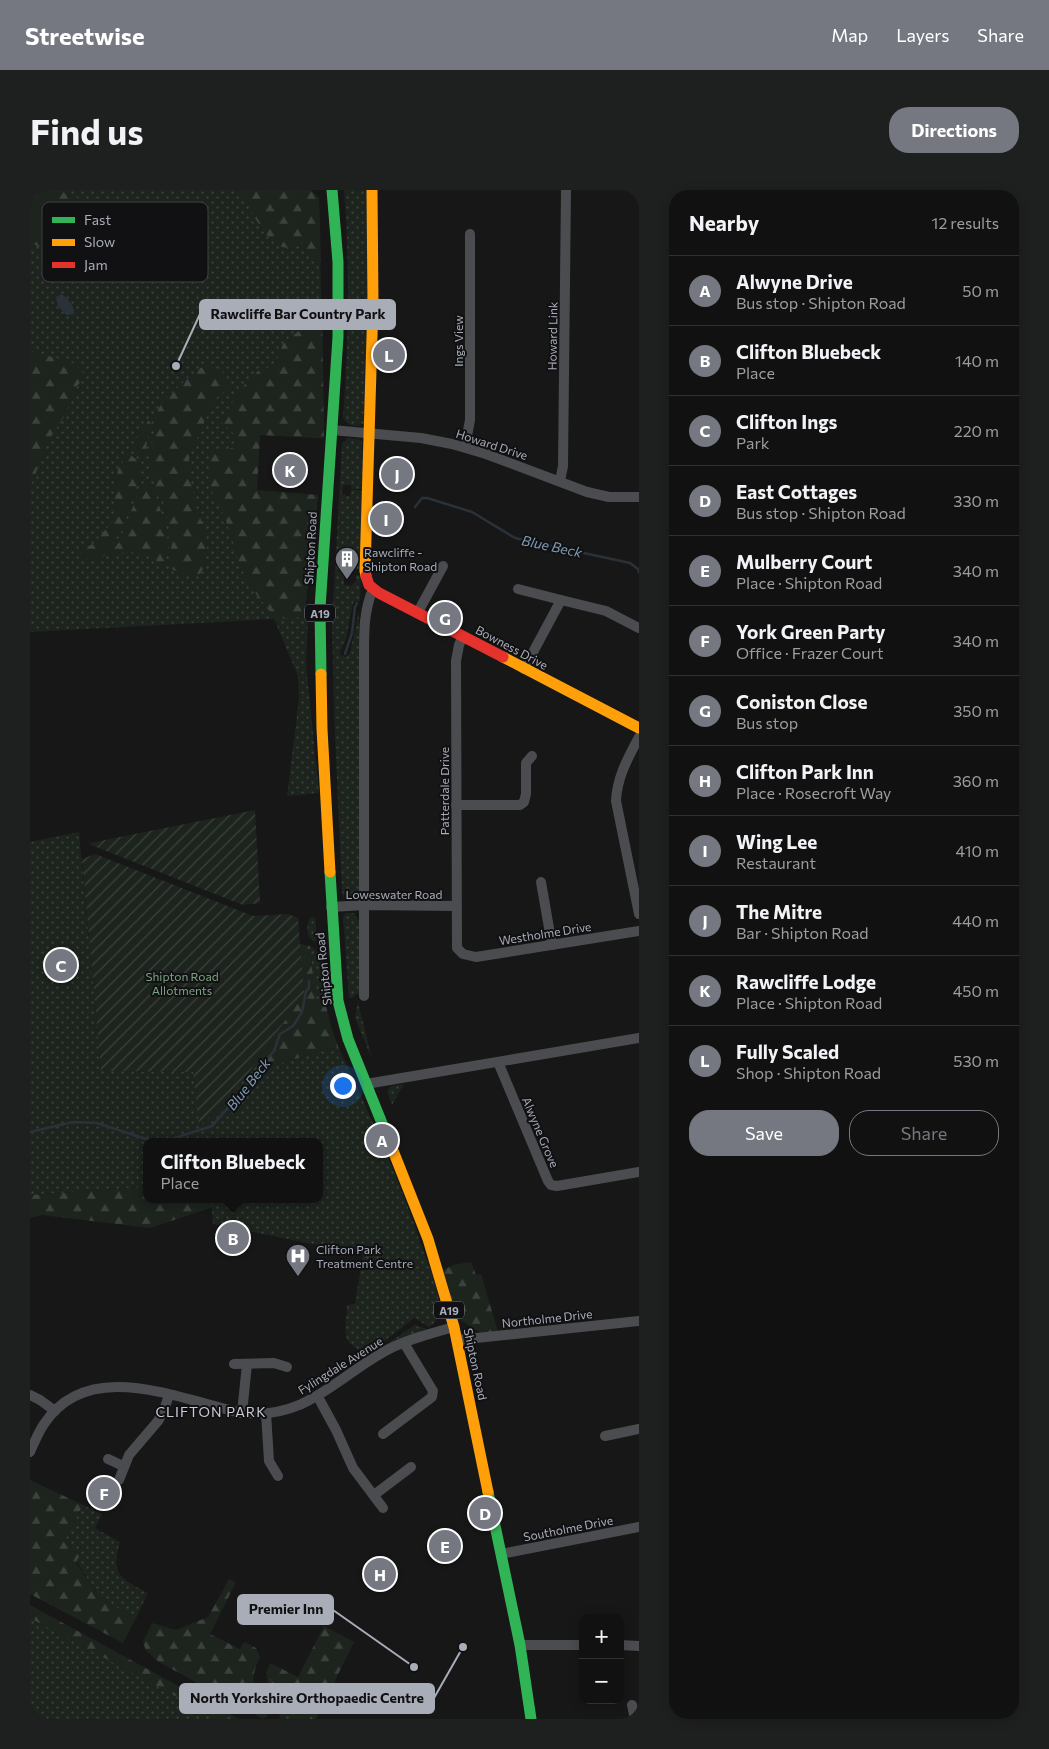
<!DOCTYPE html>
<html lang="en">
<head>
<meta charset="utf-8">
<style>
  body { margin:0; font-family:Commissioner,sans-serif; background:#1e1f1f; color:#f1f3f6 }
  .controls { position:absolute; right:15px; bottom:15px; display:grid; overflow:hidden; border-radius:10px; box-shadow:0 2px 12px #0003 }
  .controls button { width:45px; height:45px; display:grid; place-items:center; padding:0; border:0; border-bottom:1px solid #303131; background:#111; color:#f1f3f6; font:25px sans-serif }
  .you { position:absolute; left:312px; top:895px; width:18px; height:18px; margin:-12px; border:4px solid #fff; border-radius:50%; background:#1a73e8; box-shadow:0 0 0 8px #1a73e833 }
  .badge { display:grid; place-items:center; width:32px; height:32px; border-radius:50%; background:#757880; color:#fff; font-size:16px; font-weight:700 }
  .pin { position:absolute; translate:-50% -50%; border:2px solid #fff; box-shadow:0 1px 5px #0006 }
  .popup { position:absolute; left:113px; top:948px; width:180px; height:65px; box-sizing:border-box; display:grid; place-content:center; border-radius:10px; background:#111; filter:drop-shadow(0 1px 4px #0005); font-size:16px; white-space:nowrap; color:#9c9d9f }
  .popup b { font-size:19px; color:#f1f3f6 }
  .popup::after { content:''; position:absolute; left:50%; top:100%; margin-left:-10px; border:10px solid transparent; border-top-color:#111 }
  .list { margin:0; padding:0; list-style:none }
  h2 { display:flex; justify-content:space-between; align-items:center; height:65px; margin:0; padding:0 20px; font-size:21px }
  h2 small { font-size:16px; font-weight:400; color:#9c9d9f }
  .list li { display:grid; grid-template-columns:32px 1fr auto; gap:15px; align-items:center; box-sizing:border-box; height:70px; padding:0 20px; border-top:1px solid #303131 }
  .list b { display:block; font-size:19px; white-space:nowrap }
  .list p { margin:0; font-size:16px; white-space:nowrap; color:#9c9d9f }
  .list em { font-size:16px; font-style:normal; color:#9c9d9f }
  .actions { display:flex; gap:10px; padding:15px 20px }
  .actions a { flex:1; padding:11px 0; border:1px solid #757880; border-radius:20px; text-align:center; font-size:18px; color:#757880 }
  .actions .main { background:#757880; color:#fff }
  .map { position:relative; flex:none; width:609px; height:1529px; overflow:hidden; border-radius:20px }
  header { display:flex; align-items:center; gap:30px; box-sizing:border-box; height:70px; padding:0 25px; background:#757880; color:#fff }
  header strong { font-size:24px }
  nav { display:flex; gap:28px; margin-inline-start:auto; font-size:18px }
  .intro { display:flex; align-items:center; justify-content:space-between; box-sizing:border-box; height:120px; padding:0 30px }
  h1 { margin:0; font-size:35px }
  .button { padding:12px 22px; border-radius:20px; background:#757880; color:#fff; font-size:18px; font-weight:700 }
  main { display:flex; gap:30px; padding:0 30px }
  aside { flex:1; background:#111; border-radius:20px; box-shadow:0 2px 12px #0003 }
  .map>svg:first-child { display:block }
  .grass { fill:url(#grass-dots) }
  .forest { fill:url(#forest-firs) }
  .garden { fill:url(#garden-furrows) }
  .pitch { fill:#1d241e }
  .water { fill:#2a3239 }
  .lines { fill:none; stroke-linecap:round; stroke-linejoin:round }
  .stream { stroke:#2a3239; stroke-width:2.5 }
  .street { stroke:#4b4c50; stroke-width:10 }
  .fast { stroke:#30b455; stroke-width:11 }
  .slow { stroke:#ff9f0a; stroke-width:11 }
  .jam { stroke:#e5322d; stroke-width:11 }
  .labels { text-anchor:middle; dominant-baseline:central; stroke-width:4; stroke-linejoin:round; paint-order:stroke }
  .shield { fill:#111113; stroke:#7b7e86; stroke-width:1 }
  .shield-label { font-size:11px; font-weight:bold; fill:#a8adb8 }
  .street-label { font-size:12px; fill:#a8adb8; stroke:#111113 }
  .poi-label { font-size:12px; fill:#a8adb8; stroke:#111113; text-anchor:start }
  .park-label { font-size:12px; fill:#7fa381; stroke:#111113 }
  .water-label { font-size:14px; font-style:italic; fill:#7f9bb3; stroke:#111113 }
  .neighbourhood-label { font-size:14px; letter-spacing:1px; fill:#c9ccd4; stroke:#111113 }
  .key { fill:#111113; stroke:#3e4045; stroke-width:1 }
  .key-label { font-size:14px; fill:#a8adb8 }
  .leader { fill:none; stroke:#a8adb8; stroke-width:2 }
  .callout-dot { fill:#a8adb8; stroke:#111113; stroke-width:2 }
  .callout { fill:#a8adb8; stroke:#a8adb8; stroke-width:2 }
  .callout-label { font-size:14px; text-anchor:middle; font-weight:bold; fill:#111 }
</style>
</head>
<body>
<header>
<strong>Streetwise</strong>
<nav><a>Map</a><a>Layers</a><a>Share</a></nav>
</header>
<div class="intro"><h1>Find us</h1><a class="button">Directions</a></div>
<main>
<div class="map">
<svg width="609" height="1529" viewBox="0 0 609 1529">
  <defs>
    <pattern id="grass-dots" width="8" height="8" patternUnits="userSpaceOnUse" patternTransform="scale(1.25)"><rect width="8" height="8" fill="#1d241e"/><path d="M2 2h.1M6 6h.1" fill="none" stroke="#3b413d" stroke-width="1.8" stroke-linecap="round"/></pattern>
    <pattern id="forest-firs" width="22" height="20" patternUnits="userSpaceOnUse" patternTransform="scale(1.25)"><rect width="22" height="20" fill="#1d241e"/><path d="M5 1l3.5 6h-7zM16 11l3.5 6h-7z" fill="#3b413d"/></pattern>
    <pattern id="garden-furrows" width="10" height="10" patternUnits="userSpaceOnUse" patternTransform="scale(1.25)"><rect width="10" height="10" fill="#1d241e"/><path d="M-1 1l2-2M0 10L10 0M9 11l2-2" fill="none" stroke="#3b413d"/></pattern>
  </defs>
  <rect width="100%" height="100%" fill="#171717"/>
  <g class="grass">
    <polygon points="0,0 281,0 289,9 294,248 230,245 226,300 288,305 274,427 278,427 276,474 289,603 257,606 269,509 268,486 244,429 0,442"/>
    <path d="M314 0H338L340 35 334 233 329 236C322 236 316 235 313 227 319 152 320 75 314 0Z"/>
    <polygon points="318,248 328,249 332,251 333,299 321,299 321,295 313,295 312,304 315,304 315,306 320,306 321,300 332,300 331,379 314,380 314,395 321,396 326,391 326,385 331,386 330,411 325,411 323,413 316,449 310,462 311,465 316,467 320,462 329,421 329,706 327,706 323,709 314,709 312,701 304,522 302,432 312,254"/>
    <path d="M49 642 71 881 163 882 170 935 202 906 217 883 308 856C339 923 370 990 393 1060 400 1079 410 1101 409 1122 409 1129 404 1134 399 1137L384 1128C372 1137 352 1155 338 1160 330 1163 319 1155 316 1147 314 1138 317 1125 317 1115L325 1114 333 1064 183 1034 181 1009H289V952H117V997L0 1005V652Z"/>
    <polygon points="316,723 324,723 328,730 331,730 330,801 328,804 324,805 324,807 319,808 313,726"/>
    <path d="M283 727 286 729V752C276 750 276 735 280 728Z"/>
    <path d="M280 756C298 767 299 793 295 812H285Z"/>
    <polygon points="328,812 342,869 325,828"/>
    <polygon points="374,894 362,915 357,901 361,896"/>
    <polygon points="385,1135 397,1139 351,1158"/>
    <path d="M53 1315 72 1324 65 1338 90 1352C80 1386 91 1388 118 1403L106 1428 70 1408 34 1352Z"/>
    <polygon points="0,1428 189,1529 0,1529"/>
    <path d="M237 1489 277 1505 266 1529H249C258 1508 241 1507 237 1489Z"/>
  </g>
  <g class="forest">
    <path d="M0 0H29L57 12 69 19 75 32 74 37 76 41 86 48C85 68 42 70 28 65 18 62 9 57 0 52Z"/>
    <path d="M210 0H281L289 9 291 73 276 65 272 52C269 54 265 56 262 57 239 64 219 16 210 0Z"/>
    <path d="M292 108 294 248 230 245 227 301 288 305 274 427 246 429 218 394 206 365 202 348 195 328 178 293 182 258C191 262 199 262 206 254L205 245 191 232 209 201 228 181 235 179 245 174 253 154 270 140Z"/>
    <polygon points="0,161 41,172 47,176 54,184 54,188 47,196 45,204 40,211 36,224 18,251 0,298"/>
    <polygon points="176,176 191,180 201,193 198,199 185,209 182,218 175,229 172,240 161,259 159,270 160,287 166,316 176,344 177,358 174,377 170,384 165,386 153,384 139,378 142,352 133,312 120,282 119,271 128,220 133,211 161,185 170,178"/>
    <polygon points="123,224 122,229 114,267 100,258"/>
    <path d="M98 263 113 275C108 297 88 355 71 369 63 371 54 370 51 361L52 359 63 354 84 330 86 290 88 280Z"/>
    <polygon points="116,292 123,296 132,325 139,354 134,376 119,366 96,361 84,368 80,368 80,364 89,352 110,299 112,294"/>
    <polygon points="270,754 280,756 285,812 295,812 301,836 308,856 217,883 273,804"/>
    <polygon points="117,997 117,1009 181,1009 183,1017 120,1038 12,1025 0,1028 0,1005"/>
    <polygon points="441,1072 446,1085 451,1084 468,1142 453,1144 427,1128 413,1080 423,1075"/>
    <polygon points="0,1290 53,1315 34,1352 50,1363 46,1373 70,1408 106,1428 93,1453 0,1404"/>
    <path d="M199 1389 206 1392 180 1444 210 1459 214 1452 226 1458 230 1467C225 1478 219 1492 228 1503 232 1509 237 1512 240 1519L237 1527 233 1529 129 1472 116 1461 113 1452 122 1433 146 1440 178 1427Z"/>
    <polygon points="0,1415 209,1529 188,1529 0,1428"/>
    <polygon points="294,1436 324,1452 286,1529 266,1529 276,1505 237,1489 236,1482 240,1473 268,1487"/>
  </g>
  <g class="garden">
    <polygon points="225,620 230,713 213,715 61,655 60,653"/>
    <polygon points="65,664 223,726 258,724 268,728 274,804 202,906 169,935 163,882 71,881 52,669"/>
  </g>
  <path class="pitch" d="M0 0H26C27 21 24 45 0 50Z"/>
  <path class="water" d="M31 104C37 107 45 117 44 124L36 125 28 116 26 108Z"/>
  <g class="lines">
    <g class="stream">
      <polyline points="385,317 392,308 397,308 442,322 485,348 600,373 608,379 609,382"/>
      <polyline points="315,464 322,443 325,417 327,413"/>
      <polyline points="0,942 43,932 67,933 122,951 142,949 182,936 196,920 208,911 221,887 244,861 250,844 263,836 272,822 276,801 279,798 279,791"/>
    </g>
    <g class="street">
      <polyline points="302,240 391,248 422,254 456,264 557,302 579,307 609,307"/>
      <polyline points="435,257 440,230 440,44"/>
      <polyline points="530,291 533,276 536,0"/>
      <polyline points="488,399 531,410"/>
      <polyline points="388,422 413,376"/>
      <polyline points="433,446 429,455 426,471 427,758 433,764 446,767 609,741"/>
      <polyline points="494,479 531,410 576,421 609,438"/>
      <path d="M609 547C598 568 587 587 586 611L609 724"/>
      <polyline points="426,615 490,615 494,612 496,604 496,573 502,566"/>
      <polyline points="511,692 522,755"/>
      <polyline points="301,717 335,715 426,716"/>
      <path d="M334 806V463C334 441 334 420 343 399"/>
      <polyline points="468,872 518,991 521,995 527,996 609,982"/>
      <polyline points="336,894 609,848"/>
      <polyline points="427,1150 609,1131"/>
      <polyline points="204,1174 244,1173 257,1177"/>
      <polyline points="0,1205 10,1210 25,1221"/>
      <polyline points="288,1207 306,1240 323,1278 353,1318"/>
      <polyline points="212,1223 217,1174"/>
      <polyline points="236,1223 239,1271 248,1286"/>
      <polyline points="353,1244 402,1207 403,1201 374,1153"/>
      <polyline points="575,1246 609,1239"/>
      <path d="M0 1262C4 1253 8 1243 14 1234 59 1166 150 1210 212 1223 278 1230 307 1186 359 1159 379 1149 402 1143 424 1137"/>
      <polyline points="78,1269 93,1276"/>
      <polyline points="89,1290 99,1265 128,1231 134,1220 139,1205"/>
      <polyline points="344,1305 381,1277"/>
      <polyline points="471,1364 609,1337"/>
      <polyline points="490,1455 553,1455"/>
      <polyline points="590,1455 609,1456"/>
      <polyline points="602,1515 605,1529"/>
    </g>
    <g class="fast">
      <polyline points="291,484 290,418 308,147 308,72 302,0"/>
      <polyline points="300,682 308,811 318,849 360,953"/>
      <polyline points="458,1302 490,1455 501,1529"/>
    </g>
    <g class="slow">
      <polyline points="336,386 335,381 343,113 342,0"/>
      <polyline points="473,467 609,538"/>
      <polyline points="291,484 292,539 300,682"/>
      <polyline points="360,953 398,1049 424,1137 458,1302"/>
    </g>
    <polyline class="jam" points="336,386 339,395 349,403 473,467"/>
  </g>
  <defs>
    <symbol id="building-pin" viewBox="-11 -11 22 30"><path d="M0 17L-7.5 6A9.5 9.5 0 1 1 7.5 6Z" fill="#757880" stroke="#111113"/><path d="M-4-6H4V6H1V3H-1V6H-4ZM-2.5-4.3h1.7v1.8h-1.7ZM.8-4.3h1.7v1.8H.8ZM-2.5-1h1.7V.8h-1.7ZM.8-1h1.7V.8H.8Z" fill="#fff"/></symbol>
    <symbol id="hospital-pin" viewBox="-11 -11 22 30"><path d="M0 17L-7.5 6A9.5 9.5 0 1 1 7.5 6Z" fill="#757880" stroke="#111113"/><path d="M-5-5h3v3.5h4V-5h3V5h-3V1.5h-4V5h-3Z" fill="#fff"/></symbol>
  </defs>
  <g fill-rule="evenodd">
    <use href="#building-pin" x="303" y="355" width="28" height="38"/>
    <use href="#hospital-pin" x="254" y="1052" width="28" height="38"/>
  </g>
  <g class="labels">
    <g class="shield">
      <rect x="275" y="414.5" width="30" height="17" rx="4"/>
      <rect x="404" y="1111.5" width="30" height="17" rx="4"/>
    </g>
    <g class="shield-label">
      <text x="290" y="423">A19</text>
      <text x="419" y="1120">A19</text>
    </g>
    <g class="street-label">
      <text transform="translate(522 146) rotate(-89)">Howard Link</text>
      <text transform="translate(428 151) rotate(-90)">Ings View</text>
      <text transform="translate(462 254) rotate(18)">Howard Drive</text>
      <text transform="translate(280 358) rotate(-87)">Shipton Road</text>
      <text transform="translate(482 457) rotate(28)">Bowness Drive</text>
      <text transform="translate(414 601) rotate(-90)">Patterdale Drive</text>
      <text x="364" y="704">Loweswater Road</text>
      <text transform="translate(515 743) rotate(-9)">Westholme Drive</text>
      <text transform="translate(293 779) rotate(-96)">Shipton Road</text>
      <text transform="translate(511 942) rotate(67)">Alwyne Grove</text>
      <text transform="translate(517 1128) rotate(-6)">Northolme Drive</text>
      <text transform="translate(446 1174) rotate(78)">Shipton Road</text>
      <text transform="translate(310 1175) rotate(-32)">Fylingdale Avenue</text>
      <text transform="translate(538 1338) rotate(-11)">Southolme Drive</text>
    </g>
    <g class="poi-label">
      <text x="334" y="362">Rawcliffe -<tspan x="334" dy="14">Shipton Road</tspan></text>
      <text x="286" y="1059">Clifton Park<tspan x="286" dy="14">Treatment Centre</tspan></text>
    </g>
    <g class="park-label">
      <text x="152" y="786">Shipton Road<tspan x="152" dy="14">Allotments</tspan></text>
    </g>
    <g class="water-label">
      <text transform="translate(522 356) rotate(12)">Blue Beck</text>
      <text transform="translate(218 894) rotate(-52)">Blue Beck</text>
    </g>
    <g class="neighbourhood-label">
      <text x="181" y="1221">CLIFTON PARK</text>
    </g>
  </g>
  <rect x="12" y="12" width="166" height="80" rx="8" class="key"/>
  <rect x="22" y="27" width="23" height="6" fill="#30b455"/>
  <rect x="22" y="49" width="23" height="7" fill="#ff9f0a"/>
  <rect x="22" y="72" width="23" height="6" fill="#e5322d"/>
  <g class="key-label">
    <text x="54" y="35">Fast</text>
    <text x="54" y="57">Slow</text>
    <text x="54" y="80">Jam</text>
  </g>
  <path class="leader" d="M146 176L170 124M384 1477L303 1420M433 1457L404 1508"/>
  <g class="callout-dot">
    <circle cx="146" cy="176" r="5"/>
    <circle cx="384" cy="1477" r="5"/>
    <circle cx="433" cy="1457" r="5"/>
  </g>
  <g class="callout">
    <rect x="170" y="110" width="195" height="29" rx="5"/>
    <rect x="208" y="1405" width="95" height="29" rx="5"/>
    <rect x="150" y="1494" width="254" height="29" rx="5"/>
  </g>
  <g class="callout-label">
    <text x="268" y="129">Rawcliffe Bar Country Park</text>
    <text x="256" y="1424">Premier Inn</text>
    <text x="277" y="1513">North Yorkshire Orthopaedic Centre</text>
  </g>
</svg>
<div class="controls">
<button>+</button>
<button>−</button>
</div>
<div class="you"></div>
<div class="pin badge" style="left:352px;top:950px">A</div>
<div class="pin badge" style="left:203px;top:1048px">B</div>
<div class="popup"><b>Clifton Bluebeck</b>Place</div>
<div class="pin badge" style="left:31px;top:775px">C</div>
<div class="pin badge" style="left:455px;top:1323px">D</div>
<div class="pin badge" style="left:415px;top:1356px">E</div>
<div class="pin badge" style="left:74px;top:1303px">F</div>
<div class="pin badge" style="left:415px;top:428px">G</div>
<div class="pin badge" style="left:350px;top:1384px">H</div>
<div class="pin badge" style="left:356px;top:329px">I</div>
<div class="pin badge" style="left:367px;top:284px">J</div>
<div class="pin badge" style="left:260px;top:280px">K</div>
<div class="pin badge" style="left:359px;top:165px">L</div>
</div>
<aside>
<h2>Nearby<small>12 results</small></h2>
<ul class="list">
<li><span class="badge">A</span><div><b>Alwyne Drive</b><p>Bus stop · Shipton Road</p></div><em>50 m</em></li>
<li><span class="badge">B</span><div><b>Clifton Bluebeck</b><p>Place</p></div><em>140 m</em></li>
<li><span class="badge">C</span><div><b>Clifton Ings</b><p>Park</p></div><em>220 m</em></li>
<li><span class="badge">D</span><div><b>East Cottages</b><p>Bus stop · Shipton Road</p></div><em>330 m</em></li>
<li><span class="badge">E</span><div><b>Mulberry Court</b><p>Place · Shipton Road</p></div><em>340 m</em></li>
<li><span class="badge">F</span><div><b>York Green Party</b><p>Office · Frazer Court</p></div><em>340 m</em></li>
<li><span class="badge">G</span><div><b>Coniston Close</b><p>Bus stop</p></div><em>350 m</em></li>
<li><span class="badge">H</span><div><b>Clifton Park Inn</b><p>Place · Rosecroft Way</p></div><em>360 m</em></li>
<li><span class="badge">I</span><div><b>Wing Lee</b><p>Restaurant</p></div><em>410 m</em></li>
<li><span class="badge">J</span><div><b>The Mitre</b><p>Bar · Shipton Road</p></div><em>440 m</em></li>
<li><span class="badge">K</span><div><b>Rawcliffe Lodge</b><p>Place · Shipton Road</p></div><em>450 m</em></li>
<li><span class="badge">L</span><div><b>Fully Scaled</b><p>Shop · Shipton Road</p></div><em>530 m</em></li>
</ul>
<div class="actions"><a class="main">Save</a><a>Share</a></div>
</aside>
</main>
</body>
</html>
